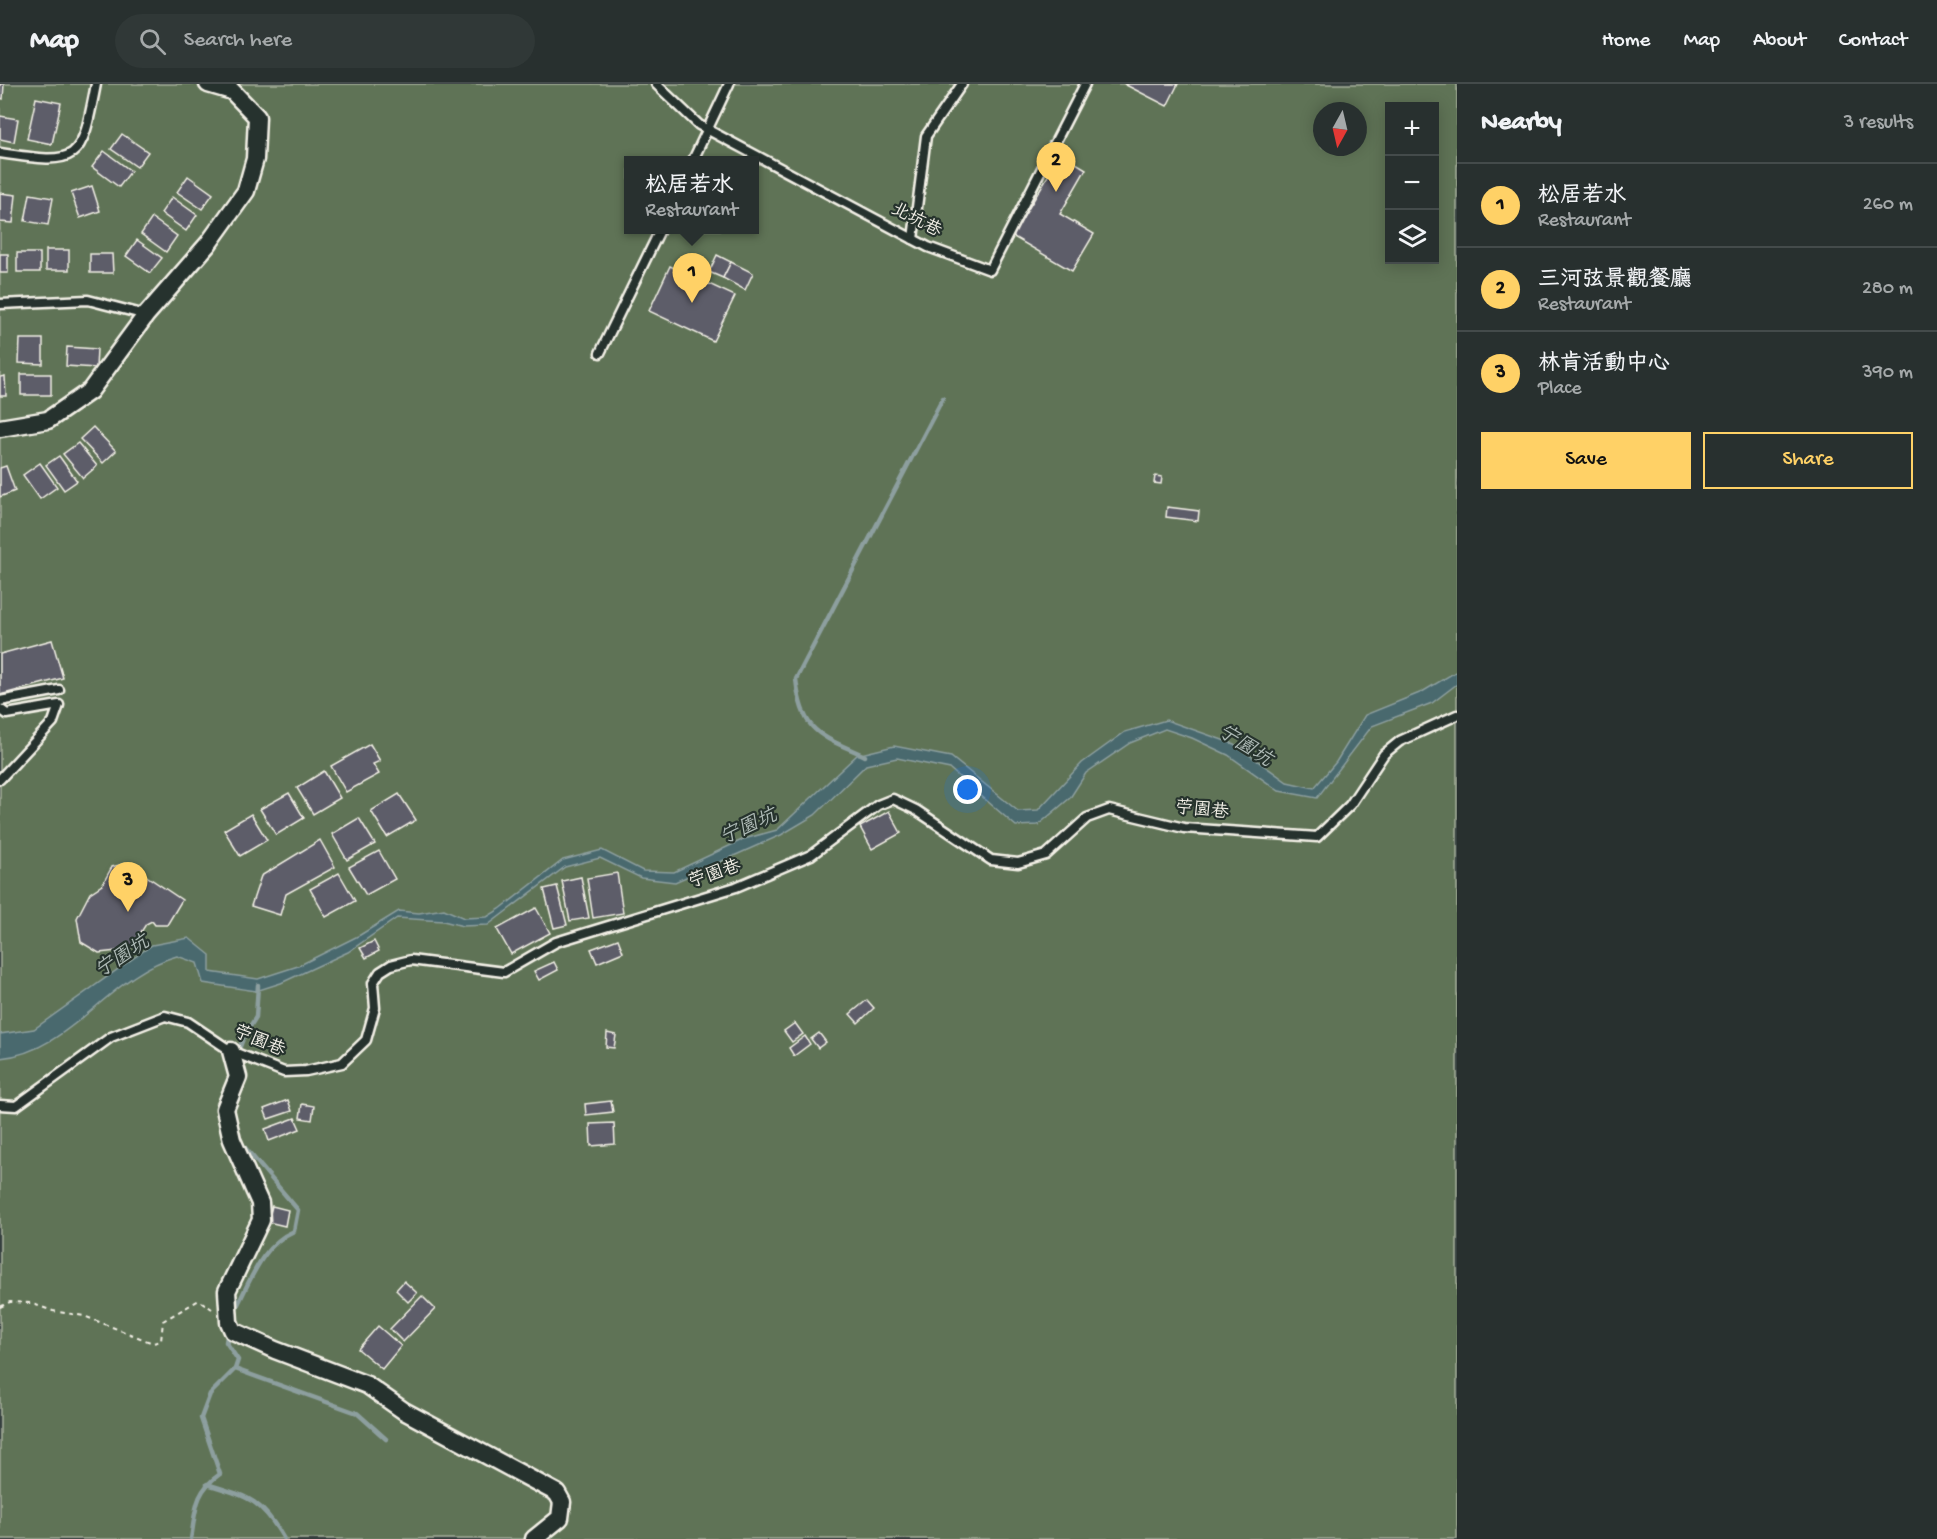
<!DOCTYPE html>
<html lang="en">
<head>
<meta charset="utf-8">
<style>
  body { margin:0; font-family:"Gochi Hand","LXGW WenKai TC",sans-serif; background:#303837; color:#f1f3f6 }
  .controls { position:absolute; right:18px; top:18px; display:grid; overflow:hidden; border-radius:0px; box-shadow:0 3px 15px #0003 }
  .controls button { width:54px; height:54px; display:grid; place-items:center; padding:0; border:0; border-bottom:2px solid #444b4b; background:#28302f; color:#f1f3f6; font:30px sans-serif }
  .compass { position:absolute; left:1313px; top:18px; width:54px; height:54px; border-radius:50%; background:#28302f; box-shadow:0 3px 15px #0003; rotate:188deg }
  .you { position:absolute; left:968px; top:706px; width:21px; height:21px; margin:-15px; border:4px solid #fff; border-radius:50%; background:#1a73e8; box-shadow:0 0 0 9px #1a73e833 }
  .badge { display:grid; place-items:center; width:39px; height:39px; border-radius:50%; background:#ffd166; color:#111; font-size:20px; font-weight:700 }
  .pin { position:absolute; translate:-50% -50px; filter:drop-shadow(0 2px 3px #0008) }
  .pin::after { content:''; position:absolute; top:32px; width:21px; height:18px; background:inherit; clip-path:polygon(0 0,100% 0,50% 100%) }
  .popup { position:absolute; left:624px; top:72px; width:135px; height:78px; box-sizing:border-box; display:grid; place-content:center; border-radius:0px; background:#28302f; filter:drop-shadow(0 2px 4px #0005); font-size:20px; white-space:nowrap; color:#a5a9aa }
  .popup b { font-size:22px; color:#f1f3f6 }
  .popup::after { content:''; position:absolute; left:50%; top:100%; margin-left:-12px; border:12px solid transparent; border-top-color:#28302f }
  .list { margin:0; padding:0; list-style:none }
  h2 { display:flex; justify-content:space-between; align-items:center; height:78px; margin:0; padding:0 24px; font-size:26px }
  h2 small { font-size:20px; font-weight:400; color:#a5a9aa }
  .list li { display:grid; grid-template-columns:39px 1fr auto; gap:18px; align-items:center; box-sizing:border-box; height:84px; padding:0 24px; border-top:2px solid #444b4b }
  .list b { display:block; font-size:22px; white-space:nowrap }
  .list p { margin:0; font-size:20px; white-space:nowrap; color:#a5a9aa }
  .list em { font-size:20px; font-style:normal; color:#a5a9aa }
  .actions { display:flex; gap:12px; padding:18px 24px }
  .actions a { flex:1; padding:14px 0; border:2px solid #ffd166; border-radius:0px; text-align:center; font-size:21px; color:#ffd166 }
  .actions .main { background:#ffd166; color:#111 }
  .icon { flex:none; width:33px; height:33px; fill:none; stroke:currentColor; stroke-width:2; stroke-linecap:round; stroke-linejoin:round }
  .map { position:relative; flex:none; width:1457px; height:1455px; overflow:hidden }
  header { display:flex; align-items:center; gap:36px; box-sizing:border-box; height:84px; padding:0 30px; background:#28302f; border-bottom:2px solid #444b4b }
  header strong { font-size:28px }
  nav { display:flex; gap:33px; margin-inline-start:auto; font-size:21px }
  .search { width:420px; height:54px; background:#303837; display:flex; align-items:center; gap:15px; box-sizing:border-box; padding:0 21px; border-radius:33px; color:#a5a9aa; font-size:22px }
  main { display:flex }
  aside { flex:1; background:#28302f }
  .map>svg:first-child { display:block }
  .green { fill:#5f7356; stroke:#aab29f; stroke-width:1.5; fill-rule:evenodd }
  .water { fill:#48696e; stroke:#8d9f9f; stroke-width:1.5 }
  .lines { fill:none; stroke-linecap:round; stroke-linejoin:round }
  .stream { stroke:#8d9f9f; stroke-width:4.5 }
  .building { fill:#5d5d69; stroke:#f4f1e8; stroke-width:1.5 }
  .service-casing { stroke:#f4f1e8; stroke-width:13 }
  .minor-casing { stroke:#f4f1e8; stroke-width:21 }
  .path { stroke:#f4f1e8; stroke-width:2; stroke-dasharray:4.5 4.5; stroke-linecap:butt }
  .service { stroke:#26332d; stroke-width:8 }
  .minor { stroke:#26332d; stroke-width:16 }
  .labels { text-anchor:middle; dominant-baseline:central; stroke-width:4.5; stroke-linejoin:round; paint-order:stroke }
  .street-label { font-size:18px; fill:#f4f1e8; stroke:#26332d }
  .water-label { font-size:20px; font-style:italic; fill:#afbbb7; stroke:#26332d }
</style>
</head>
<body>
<header>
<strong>Map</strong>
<div class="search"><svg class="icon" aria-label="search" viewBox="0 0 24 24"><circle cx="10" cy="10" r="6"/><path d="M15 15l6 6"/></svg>Search here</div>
<nav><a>Home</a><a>Map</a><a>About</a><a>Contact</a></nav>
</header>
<main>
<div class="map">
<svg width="1457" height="1455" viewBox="0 0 1457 1455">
  <rect width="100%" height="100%" fill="#36403f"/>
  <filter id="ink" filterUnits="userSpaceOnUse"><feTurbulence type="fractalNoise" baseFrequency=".0167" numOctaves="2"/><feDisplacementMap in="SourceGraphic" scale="12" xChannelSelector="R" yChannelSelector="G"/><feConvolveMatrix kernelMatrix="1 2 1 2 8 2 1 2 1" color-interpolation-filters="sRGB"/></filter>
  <g filter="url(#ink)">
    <path class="green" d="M0 0H1457V1455H0ZM1390 22H1434V176H1390ZM1322 27H1358V63H1322ZM629 76H755V146H629Z"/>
    <path class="water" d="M1457 587V600L1432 619 1372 642 1317 714 1279 707 1228 671 1192 654 1165 645 1130 659 1086 689 1070 714 1038 741 1016 742 950 685 897 674 866 681 815 731 781 751 675 798 641 794 600 774 565 783 488 841 463 842 443 837 397 834 348 868 281 899 256 907 203 899 197 879 177 872C110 890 71 968 0 974V950L34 945 152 861 189 854 210 871V888L258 895 298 882 360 851 399 827 419 829 444 825 464 834 487 833 500 825 563 776 602 766 643 787 674 788 744 755 777 746 857 671 894 662 951 673 1018 727 1038 726 1082 679 1125 648 1166 636 1234 660 1287 698 1314 704 1336 678 1365 631 1422 608Z"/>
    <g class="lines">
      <g class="stream">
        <path d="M865 672C820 651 802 650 796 595L943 314"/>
        <polyline points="238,968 244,952 256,933 258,901"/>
        <path d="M234 1228C250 1198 261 1161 294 1147L298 1126 241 1059"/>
        <polyline points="235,1285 357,1329 386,1355"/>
        <path d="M207 1400C249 1413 261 1415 284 1455"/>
        <path d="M191 1455C196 1426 194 1408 220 1390L201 1334 210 1310 235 1285 238 1276 226 1258 228 1247"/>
      </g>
    </g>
    <g class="building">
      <polygon points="0,0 4,0 3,15 0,14"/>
      <polygon points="1124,0 1178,0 1167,22"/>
      <polygon points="36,14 61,19 52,60 27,55"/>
      <polygon points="0,32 18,35 14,58 0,55"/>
      <polygon points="122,50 148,68 137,83 111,65"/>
      <polygon points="104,67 131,87 119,103 92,83"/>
      <polygon points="1061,70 1086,85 1060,130 1094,150 1072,187 1012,152"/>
      <polygon points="188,92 213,110 202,125 177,108"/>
      <polygon points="92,102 100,127 80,134 71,109"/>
      <polygon points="0,109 16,111 13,139 0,138"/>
      <polygon points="30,110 53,114 48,141 25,137"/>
      <polygon points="172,113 197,131 186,147 161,129"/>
      <polygon points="152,134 177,152 166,168 141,150"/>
      <polygon points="137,156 162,174 150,189 126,172"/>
      <rect x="46" y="166" width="23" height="20"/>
      <rect x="17" y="169" width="23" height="19"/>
      <rect x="0" y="170" width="8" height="19"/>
      <polygon points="90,170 112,170 113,189 90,189"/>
      <polygon points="717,171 731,178 723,194 709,188"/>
      <polygon points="731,178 753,189 745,206 723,194"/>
      <polygon points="670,182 735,212 713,257 649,227"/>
      <polygon points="20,255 43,255 43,280 19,279"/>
      <polygon points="67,263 97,265 96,284 66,282"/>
      <rect x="21" y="290" width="30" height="21"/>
      <polygon points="5,292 6,312 0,312 0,293"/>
      <polygon points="93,343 116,367 103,379 80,355"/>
      <polygon points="78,359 97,382 83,394 63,370"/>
      <polygon points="59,372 77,397 64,406 46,381"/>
      <polygon points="40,379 57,403 40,415 23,391"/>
      <polygon points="6,382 15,407 0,413 0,384"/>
      <polygon points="1155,392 1162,393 1161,400 1154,399"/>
      <polygon points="1167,423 1199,427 1198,437 1166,433"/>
      <polygon points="52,556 63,594 0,611 0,570"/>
      <polygon points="370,660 380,677 373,680 379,690 346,708 331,682"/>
      <polygon points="324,687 340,714 313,730 297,704"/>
      <polygon points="289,709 304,734 276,751 260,725"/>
      <polygon points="399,710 416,736 387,753 371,727"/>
      <polygon points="889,727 901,749 872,765 860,743"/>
      <polygon points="251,730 267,756 240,772 224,746"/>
      <polygon points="359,734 375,760 347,776 332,750"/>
      <polygon points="320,756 335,783 286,810 280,831 251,822 261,792"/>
      <polygon points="379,767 395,795 366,811 349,783"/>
      <polygon points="127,779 182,816 167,841 155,841 152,837 146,840 128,869 117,867 99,869 81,858 77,834 90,809 102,801 112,783"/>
      <polygon points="339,789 355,817 326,833 310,805"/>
      <polygon points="617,789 623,829 593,834 587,794"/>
      <polygon points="581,793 589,834 570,837 562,797"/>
      <polygon points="557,802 567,841 554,844 544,805"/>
      <polygon points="536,824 550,849 511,870 497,845"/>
      <polygon points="618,855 623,868 597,879 591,865"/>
      <polygon points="374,857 379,867 366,874 360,864"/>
      <polygon points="554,878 558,886 539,896 534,887"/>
      <polygon points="867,916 874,924 858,939 850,930"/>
      <polygon points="795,939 803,950 792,958 784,947"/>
      <polygon points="607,949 616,951 614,964 606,963"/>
      <polygon points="819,949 826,958 818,964 811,955"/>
      <polygon points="805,952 810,960 794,972 789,964"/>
      <polygon points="288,1016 292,1027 268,1035 264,1025"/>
      <polygon points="611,1017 613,1028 586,1031 585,1020"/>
      <polygon points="302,1020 314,1022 312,1036 300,1034"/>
      <polygon points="295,1034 300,1045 269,1057 265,1045"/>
      <polygon points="614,1039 615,1060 591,1062 590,1040"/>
      <polygon points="272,1122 288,1126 285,1142 268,1138"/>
      <polygon points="404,1197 417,1209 408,1218 396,1206"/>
      <polygon points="422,1212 435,1225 403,1258 390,1245"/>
      <polygon points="378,1242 401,1262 382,1285 358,1265"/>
    </g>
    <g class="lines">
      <defs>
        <g id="service">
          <polyline points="656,0 699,41 928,163 990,186 1085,0"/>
          <path d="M0 69C80 81 81 79 96 0"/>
          <polyline points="693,76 729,0"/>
          <polyline points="913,155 926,52 962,0"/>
          <polyline points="0,220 88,216 146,231"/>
          <polyline points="600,269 660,146"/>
          <polyline points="0,617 59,606"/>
          <polyline points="0,625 7,630 59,621 53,638 0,695"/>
          <polyline points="0,1021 16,1022 111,953 165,932 188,938 231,967 284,988 306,987 342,979 366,956 375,924 373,899 380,888 391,881 411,876 504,888 556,858 736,803 811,771 878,721 893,715 916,726 991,776 1018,779 1046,771 1087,734 1109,726 1184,744 1317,753 1350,721 1384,670 1400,657 1457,631"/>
        </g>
        <g id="minor">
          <polyline points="0,344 48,336 90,307 146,231 208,160 246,107 255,75 257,33 232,7 208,0"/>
          <polyline points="231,967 238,993 225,1025 232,1056 260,1119 261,1136 227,1207 229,1238 233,1247 275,1266 367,1301 404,1327 557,1409 562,1418 560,1434 534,1455"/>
        </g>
      </defs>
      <use href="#service" class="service-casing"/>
      <use href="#minor" class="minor-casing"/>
      <polyline class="path" points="0,1223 10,1218 30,1219 53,1227 84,1232 153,1259 161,1257 163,1237 199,1216 212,1225"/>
      <use href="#service" class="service"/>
      <use href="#minor" class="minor"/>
    </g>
  </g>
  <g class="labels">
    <g class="street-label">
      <text transform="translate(916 137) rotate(27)">北坑巷</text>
      <text transform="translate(1202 727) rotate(6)">苧園巷</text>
      <text transform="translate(715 791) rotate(-19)">苧園巷</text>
      <text transform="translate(259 958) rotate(23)">苧園巷</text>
    </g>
    <g class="water-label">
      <text transform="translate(1244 663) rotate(33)">宁園坑</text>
      <text transform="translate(749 744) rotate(-24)">宁園坑</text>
      <text transform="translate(123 874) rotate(-33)">宁園坑</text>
    </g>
  </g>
</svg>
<div class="controls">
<button>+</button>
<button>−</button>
<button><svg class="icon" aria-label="layers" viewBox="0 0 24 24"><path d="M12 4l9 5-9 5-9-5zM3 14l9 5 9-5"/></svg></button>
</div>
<svg class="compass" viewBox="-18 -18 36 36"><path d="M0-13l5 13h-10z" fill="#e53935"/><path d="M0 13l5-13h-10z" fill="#a5a9aa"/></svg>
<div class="you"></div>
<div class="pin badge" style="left:692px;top:219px">1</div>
<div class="popup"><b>松居若水</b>Restaurant</div>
<div class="pin badge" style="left:1056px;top:108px">2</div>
<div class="pin badge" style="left:128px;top:828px">3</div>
</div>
<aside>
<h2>Nearby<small>3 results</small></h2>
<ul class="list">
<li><span class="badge">1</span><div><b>松居若水</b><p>Restaurant</p></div><em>260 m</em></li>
<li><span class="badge">2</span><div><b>三河弦景觀餐廳</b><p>Restaurant</p></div><em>280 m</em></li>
<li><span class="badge">3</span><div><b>林肯活動中心</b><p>Place</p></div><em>390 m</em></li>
</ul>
<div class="actions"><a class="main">Save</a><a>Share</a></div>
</aside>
</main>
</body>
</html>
